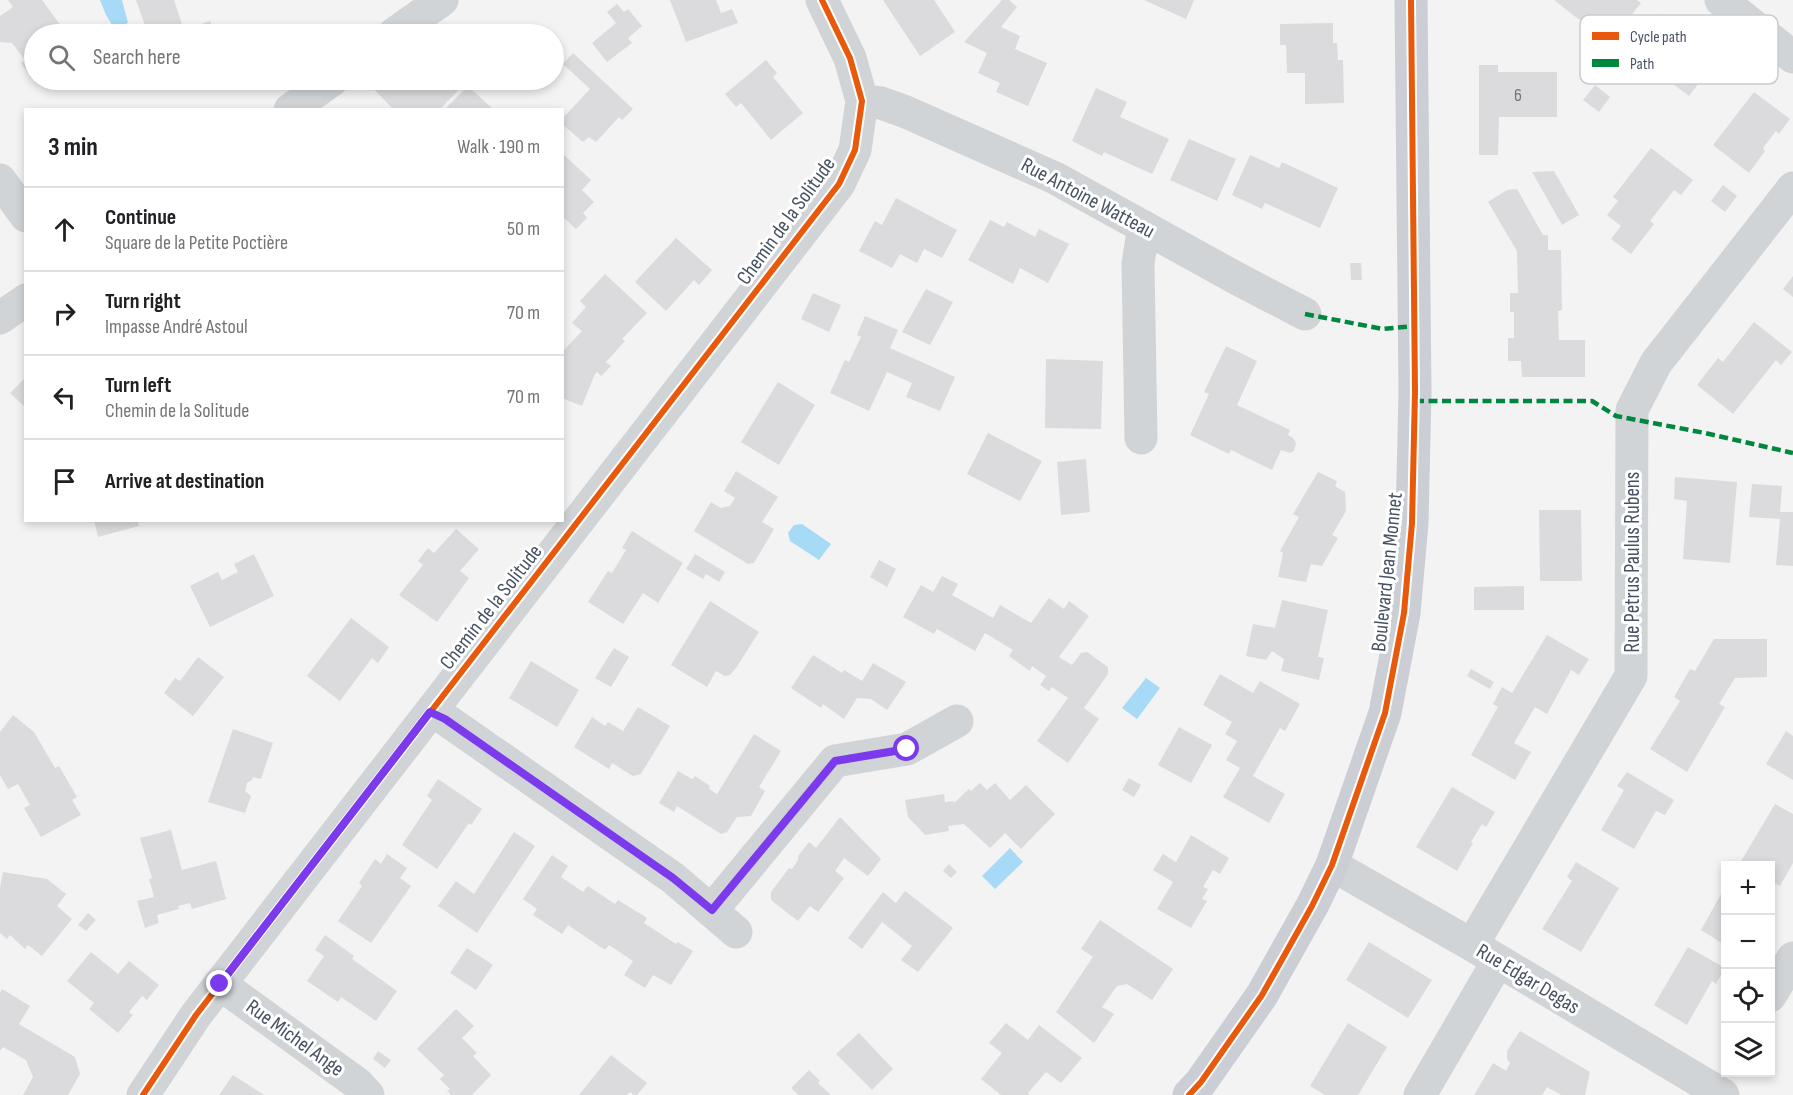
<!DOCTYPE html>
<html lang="en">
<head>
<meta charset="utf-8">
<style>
  body { margin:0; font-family:"Sofia Sans Condensed",sans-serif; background:#f2f2f2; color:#202124 }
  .controls { position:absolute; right:18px; bottom:18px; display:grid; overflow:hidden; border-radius:0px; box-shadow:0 3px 9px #0003 }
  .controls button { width:54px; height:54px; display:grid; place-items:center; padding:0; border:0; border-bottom:2px solid #e0e0e0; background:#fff; color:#202124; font:30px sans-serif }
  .stop { position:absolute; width:18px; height:18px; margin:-14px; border:4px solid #7c3aed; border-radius:50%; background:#fff }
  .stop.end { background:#7c3aed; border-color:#fff; box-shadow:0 2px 6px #0008 }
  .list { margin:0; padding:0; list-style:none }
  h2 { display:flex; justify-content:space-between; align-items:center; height:78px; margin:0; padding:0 24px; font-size:26px }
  h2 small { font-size:20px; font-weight:400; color:#757577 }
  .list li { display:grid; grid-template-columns:39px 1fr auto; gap:18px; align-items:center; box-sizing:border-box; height:84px; padding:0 24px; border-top:2px solid #e0e0e0 }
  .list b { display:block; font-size:22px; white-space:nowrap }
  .list p { margin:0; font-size:20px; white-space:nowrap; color:#757577 }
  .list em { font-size:20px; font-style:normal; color:#757577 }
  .icon { flex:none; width:33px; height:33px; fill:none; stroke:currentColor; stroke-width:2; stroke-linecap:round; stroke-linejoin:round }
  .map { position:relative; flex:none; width:1793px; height:1095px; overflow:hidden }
  .search { position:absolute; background:#fff; box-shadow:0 3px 9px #0003; left:24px; top:24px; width:540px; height:66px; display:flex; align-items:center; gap:15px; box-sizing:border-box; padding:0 21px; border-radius:33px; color:#757577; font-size:22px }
  .panel { position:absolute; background:#fff; box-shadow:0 3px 9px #0003; left:24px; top:108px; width:540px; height:414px; border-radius:0px }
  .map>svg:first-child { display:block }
  .water { fill:#a7daf6 }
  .building { fill:#dbdbdd }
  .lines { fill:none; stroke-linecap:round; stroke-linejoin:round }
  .minor { stroke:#d1d4d7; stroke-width:33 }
  .major { stroke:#cbced4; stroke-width:33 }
  .quiet { stroke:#00873e; stroke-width:4.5; stroke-dasharray:9 4.5; stroke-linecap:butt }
  .cycleway-casing { stroke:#fff; stroke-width:10 }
  .cycleway { stroke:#e8590c; stroke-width:6 }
  .route { stroke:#7c3aed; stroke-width:8 }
  .labels { text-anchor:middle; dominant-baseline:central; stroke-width:6; stroke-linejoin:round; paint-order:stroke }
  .number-label { font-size:18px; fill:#6e7683 }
  .street-label { font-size:21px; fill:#475263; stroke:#fff }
  .key { fill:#fff; stroke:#c8cbd0; stroke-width:1.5 }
  .key-label { font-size:16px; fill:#475263 }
</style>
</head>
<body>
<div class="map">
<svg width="1793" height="1095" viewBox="0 0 1793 1095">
  <rect width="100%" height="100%" fill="#f4f3f3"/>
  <g class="water">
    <polygon points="100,0 122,0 128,23 114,28 106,15"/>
    <polygon points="802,524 831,544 819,560 790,541 788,533 794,525"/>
    <polygon points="1146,678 1160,688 1137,719 1122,708"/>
    <polygon points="1010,848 1023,862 995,889 982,876"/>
  </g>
  <g class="building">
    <polygon points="8,0 42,0 67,34 34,34 34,76 31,78 21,63 25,60 12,43 0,42 0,16 13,7"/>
    <polygon points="136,0 174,0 184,30 210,21 216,34 148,34"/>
    <polygon points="670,0 716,0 721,13 732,9 738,23 686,42"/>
    <polygon points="883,0 934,0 955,32 920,56"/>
    <polygon points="1002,0 1009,0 1017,7 1001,27 1020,36 1015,49 1047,63 1028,106 996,92 1000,83 978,73 987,53 964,42"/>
    <polygon points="1144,0 1194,0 1186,19"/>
    <polygon points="1554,0 1637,0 1641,3 1609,43"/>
    <polygon points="617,4 624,12 628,9 642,26 628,38 632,43 607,62 592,43 616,23 607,12"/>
    <polygon points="1663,14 1719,57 1689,96 1632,53"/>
    <polygon points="1333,23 1333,43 1337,43 1338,60 1343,60 1344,103 1305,104 1305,73 1287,73 1286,45 1280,45 1280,24"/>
    <polygon points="573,53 633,109 622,120 619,117 596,142 589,137 583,142 562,124 562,119 590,89 563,64"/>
    <polygon points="766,60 777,73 773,77 803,113 771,140 741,103 736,107 725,94"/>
    <polygon points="1479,65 1498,65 1498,72 1557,72 1557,117 1499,117 1498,155 1479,155"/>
    <polygon points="134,80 163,80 138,89"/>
    <polygon points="375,80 461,80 465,83 439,110 394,110 370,85"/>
    <polygon points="1595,85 1610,97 1599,112 1583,100"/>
    <polygon points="468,86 494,110 444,110"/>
    <polygon points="1096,88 1127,102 1120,117 1169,139 1152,174 1104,152 1102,156 1072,141"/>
    <polygon points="1754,92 1790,119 1779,134 1776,131 1763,148 1765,151 1749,173 1713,145"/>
    <polygon points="1189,139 1236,159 1217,201 1170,180"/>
    <polygon points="1651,148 1693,180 1681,195 1674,190 1650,221 1654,224 1631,254 1611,239 1621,226 1607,215 1618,201 1613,197"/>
    <polygon points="562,153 591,180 582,190 594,202 583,213 587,218 576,229 562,216"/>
    <polygon points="1250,155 1279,168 1282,162 1338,188 1320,228 1265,203 1262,209 1232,195"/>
    <polygon points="1554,171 1579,215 1562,225 1532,172"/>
    <polygon points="1723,185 1737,196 1725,212 1711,201"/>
    <polygon points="1517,189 1543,235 1548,235 1548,250 1561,250 1562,310 1558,311 1559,340 1585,340 1585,377 1522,377 1521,361 1508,361 1508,338 1514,338 1514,312 1510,312 1510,293 1518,293 1517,251 1488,202 1507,190"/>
    <polygon points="896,198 957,230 942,258 924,249 917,263 900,254 892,268 859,251 875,221 882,225"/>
    <polygon points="990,220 1004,227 1007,222 1035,237 1039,229 1069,244 1048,283 1020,268 1013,284 968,260"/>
    <polygon points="676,238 712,270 699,285 694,280 666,311 635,282"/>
    <polygon points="1350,263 1361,263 1362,280 1351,280"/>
    <polygon points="605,274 647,313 622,339 625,341 606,362 611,366 601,376 597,372 594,376 582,406 562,398 562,352 582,331 572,323 586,307 580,301"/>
    <polygon points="1793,276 1793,297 1783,289"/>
    <polygon points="926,289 953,302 930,345 902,332"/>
    <polygon points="813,293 841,305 829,332 801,319"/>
    <polygon points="865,316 898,330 890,348 955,377 940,411 906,397 912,383 887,372 869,411 830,393 845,360 849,362 861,337 857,335"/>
    <polygon points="1754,322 1792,352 1781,365 1776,360 1733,414 1697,385 1718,358 1723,362"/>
    <polygon points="1226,346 1257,361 1237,405 1290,430 1288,435 1293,438 1296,443 1294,451 1290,453 1281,450 1272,470 1231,450 1229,454 1190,435 1209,394 1204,392"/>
    <polygon points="1046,359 1103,361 1101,429 1045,428"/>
    <polygon points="26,377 26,408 10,393"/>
    <polygon points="778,382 815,405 779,465 741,442"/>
    <polygon points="988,433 1042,461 1020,501 967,474"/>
    <polygon points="1086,459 1090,512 1061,515 1057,462"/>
    <polygon points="736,471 778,497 762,522 774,529 754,563 748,564 694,531 711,502 721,508 730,506 735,498 724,491"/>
    <polygon points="1318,472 1337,481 1335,486 1345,492 1346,511 1332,535 1338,538 1322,566 1311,564 1306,582 1278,577 1283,553 1280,551 1299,517 1293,514"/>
    <polygon points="1675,477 1737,482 1730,563 1683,559 1687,501 1674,499"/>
    <polygon points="1752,484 1782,486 1780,512 1793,512 1793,566 1776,565 1780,519 1749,517"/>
    <polygon points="1539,510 1581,510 1582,581 1540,581"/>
    <polygon points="94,520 137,520 139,526 98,537"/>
    <polygon points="456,529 479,549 460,571 469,578 437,622 399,595 423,565 418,561 428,548 434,553"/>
    <polygon points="632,531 683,563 658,603 643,593 623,624 588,602 608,571 612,573 626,550 622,548"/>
    <polygon points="254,554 274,596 210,627 190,586 218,572 222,580 238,572 234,564"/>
    <polygon points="695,554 725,572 719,582 706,574 703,579 686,569"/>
    <polygon points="879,560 896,569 887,587 870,577"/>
    <polygon points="942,576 958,584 952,595 993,618 1000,605 1031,623 1049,598 1064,609 1069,601 1089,616 1059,657 1072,665 1081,653 1087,652 1108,667 1108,674 1084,708 1099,719 1068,763 1037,741 1068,698 1052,687 1049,691 1040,685 1046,676 1032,666 1030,671 1009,656 1013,650 985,633 975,651 937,629 934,634 903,617 921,585 933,592"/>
    <polygon points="1524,586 1524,610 1474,610 1474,587"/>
    <polygon points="1282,600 1328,610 1318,657 1324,658 1319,680 1281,671 1284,659 1272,651 1266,660 1246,656 1253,624 1275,628"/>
    <polygon points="710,601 759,632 736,668 730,675 725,676 716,671 707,687 671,665"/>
    <polygon points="351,618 389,647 378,663 372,658 340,701 307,676"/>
    <polygon points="1547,635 1589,659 1579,675 1571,670 1547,714 1535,707 1514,743 1531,752 1515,780 1471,755 1498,707 1493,704 1502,687 1512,693"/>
    <polygon points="1714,639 1767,639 1767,677 1735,678 1719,704 1725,707 1687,772 1650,749 1680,701 1674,697 1690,669 1695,671"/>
    <polygon points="614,648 629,657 611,687 595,678"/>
    <polygon points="813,655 842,673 844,670 862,681 873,663 906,682 887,710 871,699 857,698 844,719 823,704 821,708 791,688"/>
    <polygon points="198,657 224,677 193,716 164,693 175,678 180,681"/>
    <polygon points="531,661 579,690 557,727 509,698"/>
    <polygon points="1471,669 1494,682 1490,689 1467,676"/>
    <polygon points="1220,674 1253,693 1260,681 1300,704 1285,731 1280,728 1253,776 1285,794 1269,823 1223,797 1240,768 1226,760 1237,741 1225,734 1232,722 1203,705"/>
    <polygon points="638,707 670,726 641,774 633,776 612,763 609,769 574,747 592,717 605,726 608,722 623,731"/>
    <polygon points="13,715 34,732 55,768 59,766 77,797 72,800 81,815 41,837 24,808 30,805 18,784 8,789 0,775 0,732"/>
    <polygon points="1179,727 1212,745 1191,783 1158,765"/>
    <polygon points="233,729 273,743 261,779 253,777 252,780 247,783 245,791 251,796 245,813 208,802"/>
    <polygon points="1786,731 1793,736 1793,780 1766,764"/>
    <polygon points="754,734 781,751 759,787 765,791 751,816 737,817 727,832 721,834 677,806 674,812 659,803 678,771 692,779 695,776 710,786 709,789 717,794"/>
    <polygon points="1627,772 1674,800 1665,815 1656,811 1634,849 1601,830 1624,790 1617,786"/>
    <polygon points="1129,778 1141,785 1134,797 1122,790"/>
    <polygon points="438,779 482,809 471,825 469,823 437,869 402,845 432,800 427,796"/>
    <polygon points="980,783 987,790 995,783 1010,800 1026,785 1055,814 1021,849 1005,833 990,848 964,824 948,826 949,831 925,835 908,817 905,800 944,794 945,802 954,801 954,803 969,789 971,791"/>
    <polygon points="1452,787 1495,812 1486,827 1482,824 1471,842 1473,843 1457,871 1416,847"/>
    <polygon points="1775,804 1793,814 1793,863 1780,886 1770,881 1770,866 1744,866 1740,863"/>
    <polygon points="840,817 881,859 868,876 844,858 835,871 844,878 818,912 810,906 798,921 771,900 771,892 789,868 792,869 798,860 798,856 809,842 816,848"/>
    <polygon points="171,830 182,870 216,861 226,899 192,909 190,903 178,906 179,909 157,915 159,923 145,928 137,901 154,897 149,879 152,878 140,838"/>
    <polygon points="514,832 535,846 477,933 438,906 456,881 474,894"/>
    <polygon points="1191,835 1229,858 1220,874 1213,870 1203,887 1208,889 1202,899 1207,901 1191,928 1157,909 1173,882 1153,870 1163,854 1176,862"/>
    <polygon points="387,854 407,868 400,878 411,886 371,943 338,921 362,886 359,883 375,859 381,864"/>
    <polygon points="552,855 568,866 561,877 583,892 588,886 615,904 618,900 647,918 644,923 676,944 678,942 693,951 671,985 653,975 645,988 624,975 633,961 609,945 605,950 568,925 562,934 533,915 537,909 523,899"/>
    <polygon points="1576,862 1619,888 1581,952 1542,929 1572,881 1567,877"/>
    <polygon points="949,864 957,872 951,878 943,871"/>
    <polygon points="3,872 47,879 66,894 57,906 72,919 42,956 28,945 25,949 10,935 7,939 0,933 0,888"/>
    <polygon points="1725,887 1725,945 1701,930"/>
    <polygon points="905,891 953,928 918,972 901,960 912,946 882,922 862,949 848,938 883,892 896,903"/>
    <polygon points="88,913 96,920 86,931 78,925"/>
    <polygon points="1100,920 1173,969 1152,1000 1127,984 1117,986 1102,1007 1114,1014 1094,1043 1056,1012 1093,957 1081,949"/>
    <polygon points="325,935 354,956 352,959 397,991 376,1021 341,997 338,1002 307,981 324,956 315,950"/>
    <polygon points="1369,942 1432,980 1408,1018 1346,980"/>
    <polygon points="1688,947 1725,968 1716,984 1712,981 1687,1025 1654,1005"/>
    <polygon points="467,948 493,965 476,990 450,973"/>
    <polygon points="91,952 118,974 129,961 159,985 147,1000 142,996 129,1012 133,1015 118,1033 89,1009 94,1003 67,981"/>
    <polygon points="2,989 30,1006 19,1024 75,1057 80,1074 68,1095 23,1095 33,1077 26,1060 3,1047 0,1051 0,993"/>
    <polygon points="456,1009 474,1026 462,1038 477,1053 473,1056 491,1075 472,1095 451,1095 447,1091 450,1089 440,1079 444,1075 417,1049"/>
    <polygon points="1006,1023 1028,1040 1039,1025 1082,1058 1061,1083 1046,1072 1028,1093 1030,1095 1001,1095 981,1079 1002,1053 989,1043"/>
    <polygon points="1348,1023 1387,1047 1358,1095 1325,1095 1310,1086"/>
    <polygon points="1520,1031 1590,1072 1585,1095 1561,1095 1547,1087 1542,1095 1474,1095 1493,1063 1506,1071 1510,1063 1507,1059 1507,1051"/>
    <polygon points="859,1033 893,1069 872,1090 836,1054"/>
    <polygon points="378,1051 391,1060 385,1068 373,1059"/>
    <polygon points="611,1055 647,1083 637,1095 634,1095 630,1092 627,1095 579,1095"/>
    <polygon points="809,1070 820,1081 818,1083 831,1095 799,1095 791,1088"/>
    <polygon points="233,1075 264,1095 219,1095"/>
  </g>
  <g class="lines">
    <g class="minor">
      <polyline points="1721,0 1793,57"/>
      <polyline points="394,34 442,0"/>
      <polyline points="862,101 881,103 906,112 1055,178 1236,278 1305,314"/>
      <polyline points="290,110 332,80"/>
      <polyline points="0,180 26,216"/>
      <polyline points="0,318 26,300"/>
      <polyline points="1141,438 1138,263 1144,227"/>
      <polyline points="431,712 445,719 673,878 736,932"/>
      <polyline points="1332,865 1472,945 1723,1095"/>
      <polyline points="712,910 835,761 907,749 957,721"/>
      <polyline points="1472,945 1631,676 1632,410 1656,363 1793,188"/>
      <polyline points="220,984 358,1084 368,1095"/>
      <polyline points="1770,996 1793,958"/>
      <polyline points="143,1095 196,1015 839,184 855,150 862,101 850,58 822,0"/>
      <polyline points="1420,1095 1498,961"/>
    </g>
    <polyline class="major" points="1189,1095 1201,1082 1262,995 1312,906 1332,865 1385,713 1404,613 1412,523 1415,392 1411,0"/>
    <g class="quiet">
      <polyline points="1305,314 1383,329 1415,326"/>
      <polyline points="1415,401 1592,401 1616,416 1705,433 1793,453"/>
    </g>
    <defs>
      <g id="cycleway">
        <polyline points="143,1095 196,1015 839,184 855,150 862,101 850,58 822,0"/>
        <polyline points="1189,1095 1201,1082 1262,995 1312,906 1332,865 1385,713 1404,613 1412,523 1415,392 1411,0"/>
      </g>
    </defs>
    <use href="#cycleway" class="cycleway-casing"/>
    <use href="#cycleway" class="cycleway"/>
  </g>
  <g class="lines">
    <polyline class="route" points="220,984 430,712 445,719 673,878 712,910 835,761 907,749"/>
  </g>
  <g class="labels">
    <g class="number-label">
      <text x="1518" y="95">6</text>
    </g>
    <g class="street-label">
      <text transform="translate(1088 198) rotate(28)">Rue Antoine Watteau</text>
      <text transform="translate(786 221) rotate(-54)">Chemin de la Solitude</text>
      <text transform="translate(1632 562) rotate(-90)">Rue Petrus Paulus Rubens</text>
      <text transform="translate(1387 572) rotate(-84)">Boulevard Jean Monnet</text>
      <text transform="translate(491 607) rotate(-52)">Chemin de la Solitude</text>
      <text transform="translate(1528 979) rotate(31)">Rue Edgar Degas</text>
      <text transform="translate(295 1038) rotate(36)">Rue Michel Ange</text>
    </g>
  </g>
  <rect x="1580" y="15" width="198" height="69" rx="9" class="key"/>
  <rect x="1592" y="32" width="27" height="8" fill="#e8590c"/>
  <rect x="1592" y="59" width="27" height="8" fill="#00873e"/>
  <g class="key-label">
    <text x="1630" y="42">Cycle path</text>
    <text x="1630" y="69">Path</text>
  </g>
</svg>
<div class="controls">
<button>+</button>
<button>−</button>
<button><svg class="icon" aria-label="locate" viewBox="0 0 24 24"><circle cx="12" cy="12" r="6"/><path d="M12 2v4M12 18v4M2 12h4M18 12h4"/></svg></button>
<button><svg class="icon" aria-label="layers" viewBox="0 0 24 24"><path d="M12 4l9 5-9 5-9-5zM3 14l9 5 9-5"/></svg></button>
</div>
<div class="stop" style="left:907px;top:749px"></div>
<div class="stop end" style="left:220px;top:984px"></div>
<div class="search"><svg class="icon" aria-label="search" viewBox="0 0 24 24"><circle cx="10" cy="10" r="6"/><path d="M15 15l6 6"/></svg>Search here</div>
<section class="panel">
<h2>3 min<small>Walk · 190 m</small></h2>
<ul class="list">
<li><svg class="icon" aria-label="ahead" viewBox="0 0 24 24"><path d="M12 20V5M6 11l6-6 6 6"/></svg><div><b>Continue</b><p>Square de la Petite Poctière</p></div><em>50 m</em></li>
<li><svg class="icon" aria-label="right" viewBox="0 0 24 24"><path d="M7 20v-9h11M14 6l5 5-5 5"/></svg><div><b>Turn right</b><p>Impasse André Astoul</p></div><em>70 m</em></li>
<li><svg class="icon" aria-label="left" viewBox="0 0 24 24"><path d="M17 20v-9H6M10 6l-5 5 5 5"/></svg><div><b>Turn left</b><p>Chemin de la Solitude</p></div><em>70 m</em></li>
<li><svg class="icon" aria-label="arrive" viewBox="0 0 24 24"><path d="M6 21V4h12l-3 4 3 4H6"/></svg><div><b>Arrive at destination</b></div></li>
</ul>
</section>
</div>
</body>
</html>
